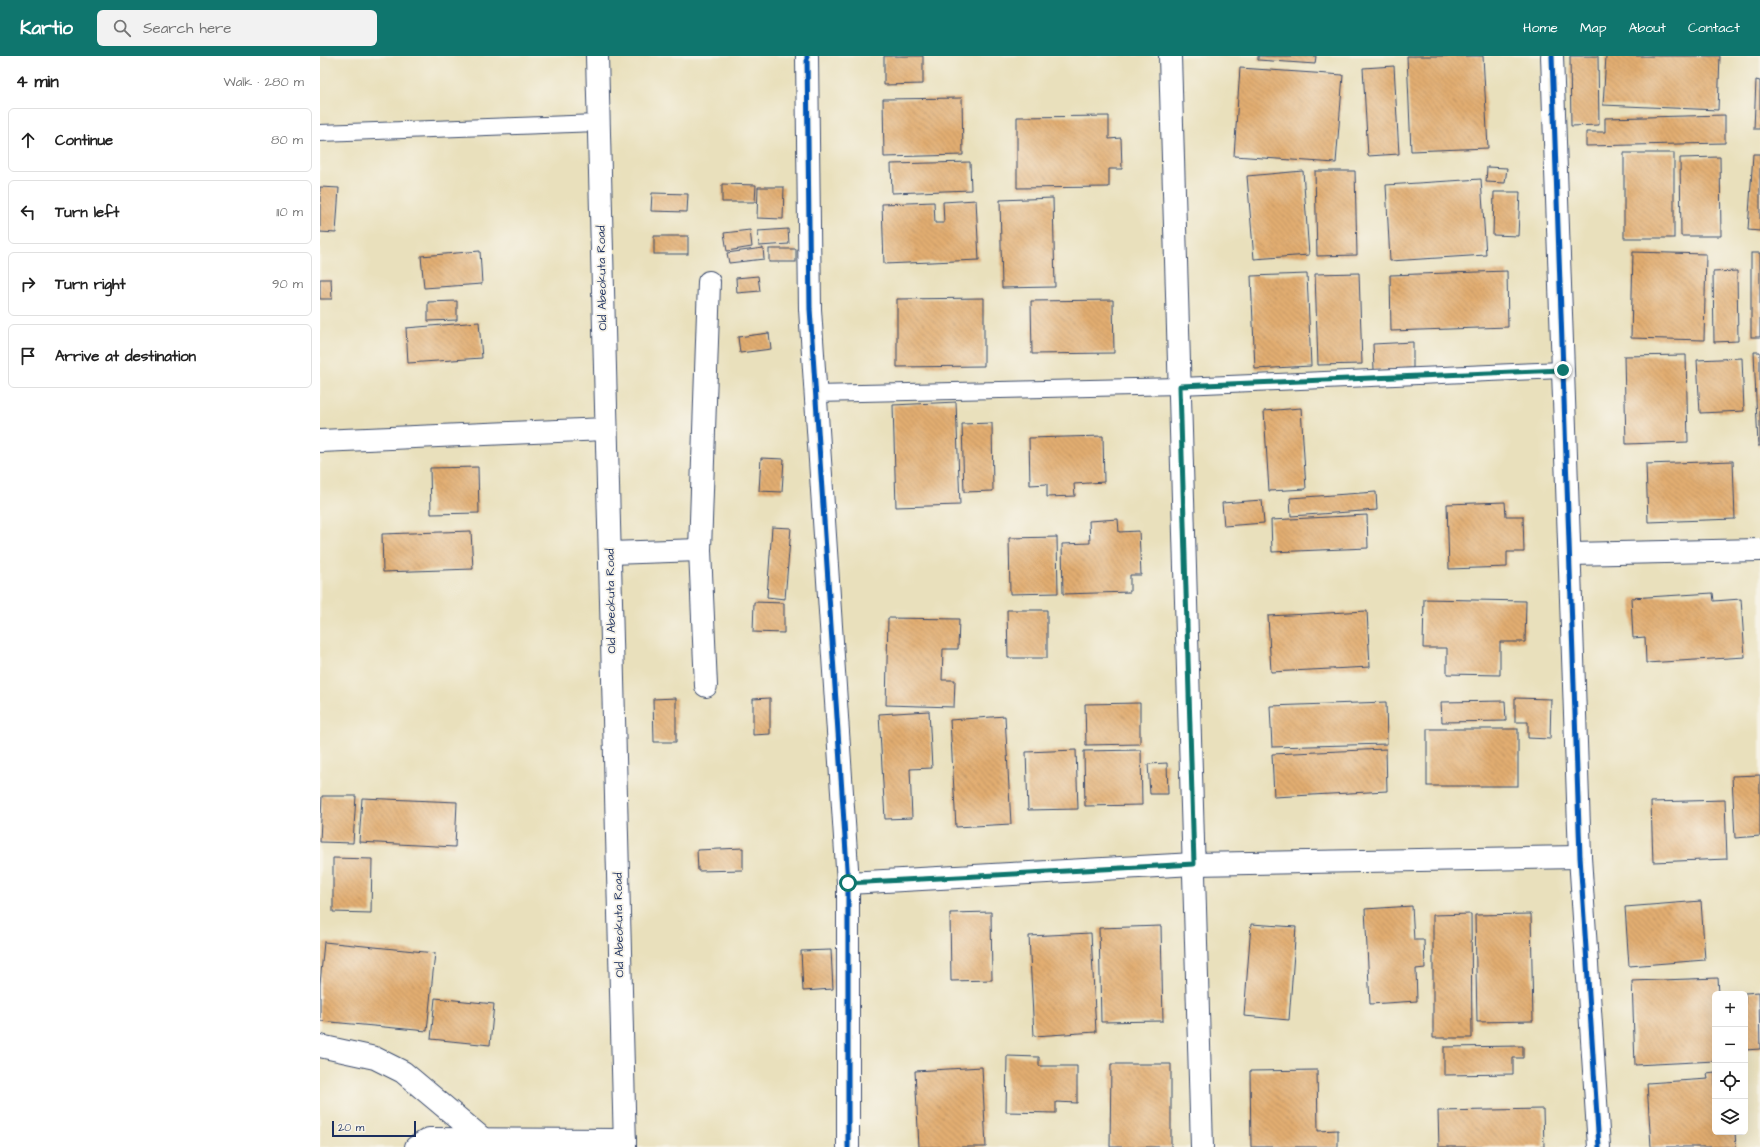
<!DOCTYPE html>
<html lang="en">
<head>
<meta charset="utf-8">
<style>
  body { margin:0; font-family:"Architects Daughter",sans-serif; background:#f2f2f2; color:#222 }
  .controls { position:absolute; right:12px; bottom:12px; display:grid; overflow:hidden; border-radius:6px; box-shadow:0 4px 16px #0002 }
  .controls button { width:36px; height:36px; display:grid; place-items:center; padding:0; border:0; border-bottom:1px solid #e0e0e0; background:#fff; color:#222; font:20px sans-serif }
  .scale { position:absolute; left:12px; bottom:10px; width:84px; box-sizing:border-box; padding-left:4px; border:2px solid #1b2f5e; border-top:0; font-size:11px; line-height:14px; white-space:nowrap; color:#1b2f5e; -webkit-text-stroke:3px #f7f3e8; paint-order:stroke }
  .stop { position:absolute; width:12px; height:12px; margin:-9px; border:3px solid #0f766e; border-radius:50%; background:#fff }
  .stop.end { background:#0f766e; border-color:#fff; box-shadow:0 1px 4px #0008 }
  .list { margin:0; padding:0; list-style:none }
  h2 { display:flex; justify-content:space-between; align-items:center; height:52px; margin:0; padding:0 16px; font-size:17px }
  h2 small { font-size:13px; font-weight:400; color:#767676 }
  .list li { display:grid; grid-template-columns:26px 1fr auto; gap:12px; align-items:center; box-sizing:border-box; height:64px; margin:0 8px 8px; padding:0 8px; border:1px solid #e0e0e0; border-radius:6px }
  .list b { display:block; font-size:15px; white-space:nowrap }
  .list em { font-size:13px; font-style:normal; color:#767676 }
  .icon { flex:none; width:22px; height:22px; fill:none; stroke:currentColor; stroke-width:2; stroke-linecap:round; stroke-linejoin:round }
  .map { position:relative; flex:none; width:1440px; height:1091px; overflow:hidden }
  header { display:flex; align-items:center; gap:24px; box-sizing:border-box; height:56px; padding:0 20px; background:#0f766e; color:#fff }
  header strong { font-size:19px }
  nav { display:flex; gap:22px; margin-inline-start:auto; font-size:14px }
  .search { width:280px; height:36px; background:#f2f2f2; display:flex; align-items:center; gap:10px; box-sizing:border-box; padding:0 14px; border-radius:6px; color:#767676; font-size:15px }
  main { display:flex }
  aside { flex:1; background:#fff }
  .map>svg:first-child { display:block }
  .building { fill:url(#building-back-hatch) }
  .lines { fill:none; stroke-linecap:round; stroke-linejoin:round }
  .service-casing { stroke:#3a4a6c; stroke-width:18 }
  .minor-casing { stroke:#3a4a6c; stroke-width:24 }
  .trunk-casing { stroke:#3a4a6c; stroke-width:24 }
  .service { stroke:#fff; stroke-width:16 }
  .minor { stroke:#fff; stroke-width:22 }
  .trunk { stroke:#fff; stroke-width:22 }
  .cycleway-casing { stroke:#f7f3e8; stroke-width:8 }
  .cycleway { stroke:#0057b8; stroke-width:5 }
  .route { stroke:#0f766e; stroke-width:5 }
  .labels { text-anchor:middle; dominant-baseline:central; stroke-width:3.5; stroke-linejoin:round; paint-order:stroke }
  .street-label { font-size:12px; fill:#1b2f5e; stroke:#f7f3e8 }
</style>
</head>
<body>
<header>
<strong>Kartio</strong>
<div class="search"><svg class="icon" aria-label="search" viewBox="0 0 24 24"><circle cx="10" cy="10" r="6"/><path d="M15 15l6 6"/></svg>Search here</div>
<nav><a>Home</a><a>Map</a><a>About</a><a>Contact</a></nav>
</header>
<main>
<aside>
<h2>4 min<small>Walk · 280 m</small></h2>
<ul class="list">
<li><svg class="icon" aria-label="ahead" viewBox="0 0 24 24"><path d="M12 20V5M6 11l6-6 6 6"/></svg><div><b>Continue</b></div><em>80 m</em></li>
<li><svg class="icon" aria-label="left" viewBox="0 0 24 24"><path d="M17 20v-9H6M10 6l-5 5 5 5"/></svg><div><b>Turn left</b></div><em>110 m</em></li>
<li><svg class="icon" aria-label="right" viewBox="0 0 24 24"><path d="M7 20v-9h11M14 6l5 5-5 5"/></svg><div><b>Turn right</b></div><em>90 m</em></li>
<li><svg class="icon" aria-label="arrive" viewBox="0 0 24 24"><path d="M6 21V4h12l-3 4 3 4H6"/></svg><div><b>Arrive at destination</b></div></li>
</ul>
</aside>
<div class="map">
<svg width="1440" height="1091" viewBox="0 0 1440 1091">
  <defs>
    <pattern id="building-back-hatch" width="6" height="6" patternUnits="userSpaceOnUse"><rect width="6" height="6" fill="#e2ad71"/><path d="M-1 5l2 2M0 0l6 6M5-1l2 2" fill="none" stroke="#b68d60"/></pattern>
  </defs>
  <rect width="100%" height="100%" fill="#f7f3e8"/>
  <filter id="ink" filterUnits="userSpaceOnUse"><feTurbulence type="fractalNoise" baseFrequency=".025" numOctaves="2"/><feDisplacementMap in="SourceGraphic" scale="8" xChannelSelector="R" yChannelSelector="G"/><feConvolveMatrix kernelMatrix="1 2 1 2 8 2 1 2 1" color-interpolation-filters="sRGB"/></filter>
  <filter id="wash" filterUnits="userSpaceOnUse"><feTurbulence type="fractalNoise" baseFrequency=".012" numOctaves="4" result="noise"/><feDisplacementMap in="SourceGraphic" scale="16" xChannelSelector="R" yChannelSelector="G"/><feGaussianBlur stdDeviation="0.9" result="paint"/><feColorMatrix in="noise" values="0 0 0 0 0 0 0 0 0 0 0 0 0 0 0 0 0 1.4 0 .05"/><feComposite in="paint" operator="in"/></filter>
  <g filter="url(#wash)">
    <rect width="100%" height="100%" fill="#e9e0bc"/>
    <g id="blocks">
      <g class="building">
        <polygon points="564,0 603,0 603,28 564,29"/>
        <polygon points="938,0 996,0 995,8 938,4"/>
        <polygon points="1087,0 1163,0 1168,92 1091,95"/>
        <polygon points="1250,0 1278,0 1279,69 1251,70"/>
        <polygon points="1286,0 1400,0 1398,54 1283,49"/>
        <polygon points="1074,10 1079,98 1048,100 1043,12"/>
        <polygon points="920,12 1023,19 1016,107 914,100"/>
        <polygon points="1436,24 1440,25 1440,73 1434,73"/>
        <polygon points="642,42 643,99 564,101 563,43"/>
        <polygon points="1405,59 1405,87 1266,90 1266,76 1285,76 1285,62"/>
        <polygon points="789,60 789,83 801,82 802,113 789,113 789,131 697,132 697,61"/>
        <rect x="1304" y="97" width="50" height="85"/>
        <polygon points="1433,98 1440,98 1440,175 1428,174"/>
        <polygon points="1400,101 1401,180 1361,180 1360,102"/>
        <polygon points="650,106 651,134 572,137 571,108"/>
        <polygon points="1167,111 1187,112 1185,127 1166,126"/>
        <polygon points="983,115 989,199 934,203 927,120"/>
        <polygon points="995,115 1035,115 1037,199 997,200"/>
        <polygon points="1161,123 1166,199 1070,205 1066,129"/>
        <polygon points="402,128 436,129 435,146 402,146"/>
        <polygon points="0,131 19,132 16,177 0,176"/>
        <polygon points="438,131 464,131 463,163 437,162"/>
        <polygon points="1174,136 1200,136 1198,180 1173,179"/>
        <polygon points="332,137 368,138 367,156 331,155"/>
        <polygon points="733,142 735,231 682,232 680,144"/>
        <polygon points="656,144 659,204 564,208 562,148 614,146 615,167 624,167 623,146"/>
        <polygon points="468,173 469,188 439,190 438,175"/>
        <polygon points="430,174 432,191 407,195 404,177"/>
        <rect x="334" y="180" width="34" height="18"/>
        <polygon points="443,192 444,203 409,207 407,197"/>
        <rect x="449" y="193" width="27" height="13"/>
        <polygon points="160,195 162,228 104,232 101,200"/>
        <polygon points="1313,196 1386,198 1384,284 1311,282"/>
        <rect x="1431" y="197" width="9" height="84"/>
        <polygon points="1187,215 1188,271 1071,275 1070,219"/>
        <polygon points="1417,215 1418,285 1394,286 1393,216"/>
        <polygon points="1039,217 1042,308 998,309 995,218"/>
        <polygon points="987,218 991,310 935,313 931,220"/>
        <polygon points="438,220 440,235 417,237 416,222"/>
        <polygon points="0,223 11,223 12,243 0,243"/>
        <polygon points="664,242 664,310 577,311 577,243"/>
        <polygon points="793,244 794,297 712,298 711,245"/>
        <polygon points="137,245 137,264 108,265 108,246"/>
        <polygon points="159,266 162,302 88,307 86,272"/>
        <polygon points="449,277 451,293 420,297 418,281"/>
        <polygon points="1093,286 1093,312 1054,314 1053,288"/>
        <polygon points="1434,296 1440,296 1440,390 1438,390"/>
        <polygon points="1366,299 1368,386 1306,388 1304,300"/>
        <polygon points="1422,302 1424,355 1380,357 1377,304"/>
        <polygon points="636,346 640,449 576,451 573,349"/>
        <polygon points="981,352 986,433 949,435 944,355"/>
        <polygon points="672,367 673,435 644,436 642,368"/>
        <polygon points="783,380 784,426 754,428 755,440 727,441 727,428 710,429 709,382"/>
        <polygon points="441,402 464,403 462,436 439,435"/>
        <polygon points="1413,405 1415,463 1328,466 1326,408"/>
        <polygon points="158,411 159,457 111,458 110,412"/>
        <polygon points="1056,436 1057,454 971,460 970,442"/>
        <polygon points="942,444 944,467 904,470 902,447"/>
        <polygon points="1185,446 1186,460 1203,460 1204,496 1187,496 1187,511 1129,513 1127,448"/>
        <polygon points="1047,459 1048,492 952,496 951,464"/>
        <polygon points="798,463 799,476 819,475 821,519 810,519 810,536 743,538 742,488 770,487 769,465"/>
        <polygon points="452,471 471,472 465,543 447,541"/>
        <polygon points="151,475 153,513 63,516 62,478"/>
        <polygon points="737,481 738,537 690,538 689,482"/>
        <polygon points="1393,537 1394,545 1421,543 1425,601 1326,607 1325,581 1313,582 1311,542"/>
        <polygon points="1104,543 1206,545 1205,586 1180,586 1180,619 1127,618 1127,592 1103,592"/>
        <polygon points="434,546 464,547 464,577 433,576"/>
        <polygon points="687,554 727,554 727,602 688,602"/>
        <polygon points="1047,555 1050,611 951,616 948,560"/>
        <polygon points="568,562 639,563 638,593 623,593 622,624 635,624 634,651 566,649"/>
        <polygon points="356,642 356,686 334,686 333,643"/>
        <polygon points="450,642 450,678 433,679 433,643"/>
        <polygon points="1195,642 1231,643 1230,683 1208,682 1208,666 1195,666"/>
        <polygon points="1185,645 1186,665 1122,666 1121,646"/>
        <polygon points="1066,646 1067,688 952,691 950,650"/>
        <polygon points="820,647 820,688 766,689 765,648"/>
        <polygon points="609,655 612,712 590,713 592,762 565,763 559,658"/>
        <polygon points="685,660 691,768 636,771 630,664"/>
        <rect x="1107" y="673" width="91" height="57"/>
        <polygon points="1066,693 1067,735 954,741 952,698"/>
        <polygon points="756,694 758,753 708,754 706,696"/>
        <polygon points="821,694 822,749 765,750 764,695"/>
        <polygon points="847,707 848,738 830,738 828,708"/>
        <polygon points="1440,719 1440,780 1415,782 1412,720"/>
        <polygon points="2,740 36,740 33,787 0,786"/>
        <polygon points="42,742 137,746 135,791 39,786"/>
        <polygon points="1405,744 1407,803 1333,806 1331,746"/>
        <polygon points="423,792 423,814 378,815 377,794"/>
        <polygon points="13,802 52,803 51,857 13,856"/>
        <polygon points="1381,845 1385,904 1309,910 1305,851"/>
        <polygon points="1092,850 1094,884 1104,884 1105,912 1096,913 1097,945 1050,948 1045,853"/>
        <polygon points="671,856 672,924 631,925 630,857"/>
        <polygon points="1151,858 1152,982 1113,982 1113,859"/>
        <polygon points="1211,858 1213,965 1157,966 1155,859"/>
        <polygon points="931,868 976,871 969,964 924,960"/>
        <polygon points="841,870 843,965 781,966 779,872"/>
        <polygon points="771,877 776,976 714,980 709,880"/>
        <polygon points="4,886 115,897 107,975 0,965 0,928"/>
        <polygon points="511,894 513,933 483,935 481,895"/>
        <polygon points="1398,922 1399,938 1395,938 1395,1005 1315,1009 1312,925"/>
        <polygon points="1439,936 1440,993 1425,994 1425,937"/>
        <polygon points="115,942 174,948 170,989 111,983"/>
        <polygon points="1203,990 1203,1002 1193,1002 1193,1018 1124,1019 1124,991"/>
        <polygon points="687,1000 719,1001 719,1010 757,1010 757,1047 736,1046 736,1057 686,1056"/>
        <polygon points="791,1008 851,1008 851,1091 790,1091"/>
        <polygon points="662,1011 666,1091 599,1091 595,1015"/>
        <polygon points="997,1014 998,1075 1018,1074 1018,1091 931,1091 930,1015"/>
        <polygon points="1395,1016 1395,1076 1415,1076 1416,1091 1331,1091 1327,1027 1388,1023 1387,1017"/>
        <polygon points="1223,1053 1224,1091 1119,1091 1118,1055"/>
      </g>
    </g>
  </g>
  <g filter="url(#ink)">
    <use href="#blocks" fill-opacity="0" stroke="#3a4a6c" stroke-width="1"/>
    <g class="lines">
      <defs>
        <g id="service">
          <polyline points="0,77 278,67"/>
          <polyline points="495,338 860,330 1243,314"/>
        </g>
        <g id="minor">
          <polyline points="487,0 490,253 528,827 528,1091"/>
          <polyline points="850,0 882,1091"/>
          <polyline points="1232,0 1260,801 1279,1091"/>
          <polyline points="0,385 286,373"/>
          <polyline points="290,497 380,494"/>
          <polyline points="1250,498 1440,494"/>
          <polyline points="386,630 380,494 389,226"/>
          <polyline points="528,827 874,808 1260,801"/>
          <polyline points="0,990 55,1002 83,1016 163,1083"/>
          <polyline points="96,1091 109,1083 305,1084"/>
        </g>
        <polyline id="trunk" points="277,0 305,1091"/>
      </defs>
      <use href="#service" class="service-casing"/>
      <use href="#minor" class="minor-casing"/>
      <use href="#trunk" class="trunk-casing"/>
      <use href="#service" class="service"/>
      <use href="#minor" class="minor"/>
      <use href="#trunk" class="trunk"/>
      <defs>
        <g id="cycleway">
          <polyline points="487,0 490,253 528,827 528,1091"/>
          <polyline points="1232,0 1260,801 1279,1091"/>
        </g>
      </defs>
      <use href="#cycleway" class="cycleway-casing"/>
      <use href="#cycleway" class="cycleway"/>
    </g>
  </g>
  <g class="lines" filter="url(#ink)">
    <polyline class="route" points="528,827 874,808 860,330 1243,314"/>
  </g>
  <g class="labels">
    <g class="street-label">
      <text transform="translate(282 222) rotate(-91)">Old Abeokuta Road</text>
      <text transform="translate(291 545) rotate(-91)">Old Abeokuta Road</text>
      <text transform="translate(299 869) rotate(-91)">Old Abeokuta Road</text>
    </g>
  </g>
</svg>
<div class="controls">
<button>+</button>
<button>−</button>
<button><svg class="icon" aria-label="locate" viewBox="0 0 24 24"><circle cx="12" cy="12" r="6"/><path d="M12 2v4M12 18v4M2 12h4M18 12h4"/></svg></button>
<button><svg class="icon" aria-label="layers" viewBox="0 0 24 24"><path d="M12 4l9 5-9 5-9-5zM3 14l9 5 9-5"/></svg></button>
</div>
<div class="scale">20 m</div>
<div class="stop" style="left:528px;top:827px"></div>
<div class="stop end" style="left:1243px;top:314px"></div>
</div>
</main>
</body>
</html>
